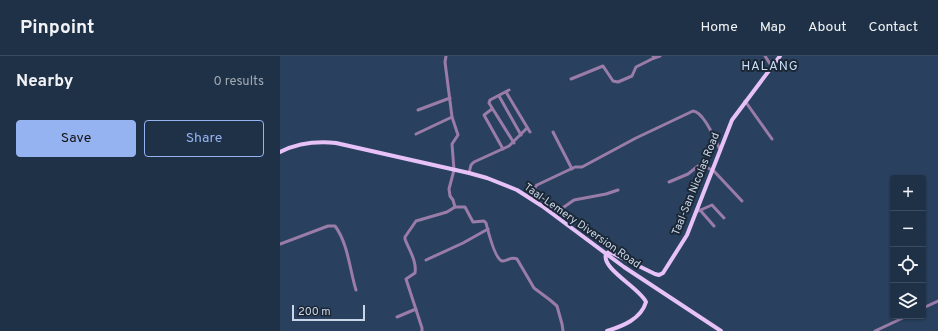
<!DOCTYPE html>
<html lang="en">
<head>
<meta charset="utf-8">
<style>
  body { margin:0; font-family:Overpass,sans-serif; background:#2c3d51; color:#f1f3f6 }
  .controls { position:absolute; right:12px; bottom:12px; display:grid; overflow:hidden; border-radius:4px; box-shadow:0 1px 3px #0004 }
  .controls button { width:36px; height:36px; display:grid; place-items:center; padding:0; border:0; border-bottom:1px solid #3c4c5f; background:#1f3146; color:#f1f3f6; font:20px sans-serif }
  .scale { position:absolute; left:12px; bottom:10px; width:73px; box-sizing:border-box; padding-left:4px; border:2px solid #c8d6e8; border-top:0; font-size:11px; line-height:14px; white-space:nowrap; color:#c8d6e8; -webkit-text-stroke:3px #1c2735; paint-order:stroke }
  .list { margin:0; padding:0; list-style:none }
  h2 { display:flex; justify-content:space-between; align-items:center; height:52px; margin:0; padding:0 16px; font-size:17px }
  h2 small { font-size:13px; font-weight:400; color:#a1a9b3 }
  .actions { display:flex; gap:8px; padding:12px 16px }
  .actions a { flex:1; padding:9px 0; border:1px solid #95b2f1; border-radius:4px; text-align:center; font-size:14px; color:#95b2f1 }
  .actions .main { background:#95b2f1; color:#111 }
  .icon { flex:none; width:22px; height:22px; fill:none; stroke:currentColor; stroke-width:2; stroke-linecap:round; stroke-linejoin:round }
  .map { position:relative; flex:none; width:658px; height:275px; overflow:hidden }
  header { display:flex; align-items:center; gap:24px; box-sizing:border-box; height:56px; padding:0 20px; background:#1f3146; border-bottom:1px solid #3c4c5f }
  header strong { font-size:19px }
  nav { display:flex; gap:22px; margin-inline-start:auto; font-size:14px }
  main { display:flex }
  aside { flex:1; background:#1f3146 }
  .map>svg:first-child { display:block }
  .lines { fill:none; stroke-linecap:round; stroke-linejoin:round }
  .minor { stroke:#9a7ca8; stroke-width:3 }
  .major { stroke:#e7c2f8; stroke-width:4 }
  .labels { text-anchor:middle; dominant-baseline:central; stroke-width:4; stroke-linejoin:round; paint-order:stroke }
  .street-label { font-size:11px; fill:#c8d6e8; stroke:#1c2735 }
  .quarter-label { font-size:13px; letter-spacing:1px; fill:#c7defb; stroke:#1c2735 }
</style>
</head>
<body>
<header>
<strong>Pinpoint</strong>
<nav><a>Home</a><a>Map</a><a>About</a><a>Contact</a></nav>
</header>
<main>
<aside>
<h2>Nearby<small>0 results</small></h2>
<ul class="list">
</ul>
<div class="actions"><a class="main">Save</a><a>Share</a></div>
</aside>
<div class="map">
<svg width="658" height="275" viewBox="0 0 658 275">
  <rect width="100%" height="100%" fill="#29415e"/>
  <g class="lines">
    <g class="minor">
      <polyline points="373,0 374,2 380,0"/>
      <polyline points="485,0 492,11"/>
      <polyline points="291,23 323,10 333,25 338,26 352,20 356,11 374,2"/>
      <polyline points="229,34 210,44 209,47 234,87"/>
      <polyline points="226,36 250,76"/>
      <polyline points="219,40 241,79"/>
      <polyline points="465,45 492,83"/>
      <polyline points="212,53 204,59 223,93"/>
      <polyline points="138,54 170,42"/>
      <polyline points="273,76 292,113"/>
      <polyline points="136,78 172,61"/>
      <polyline points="432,113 462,145"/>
      <polyline points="189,117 191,109 194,106 229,90 247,72"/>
      <polyline points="389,126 408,118 418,110 426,111 432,114"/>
      <path d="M253 144C256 138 252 133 257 129L295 111H302L356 82 413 55C424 56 435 84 440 93"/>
      <path d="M175 151H185L193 166 204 165 206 167C208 175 215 203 222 205 227 206 230 200 237 203L254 232 270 244 277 250 282 268 283 275"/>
      <polyline points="420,154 434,170"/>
      <polyline points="416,156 432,149 444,162"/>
      <polyline points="274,158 294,144 326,138 338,134"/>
      <path d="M0 188 48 170H55C68 187 70 215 76 234"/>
      <polyline points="146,204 183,187 208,173"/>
      <polyline points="643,252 658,245"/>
      <polyline points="117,261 136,253"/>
      <path d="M142 275V272L126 223 135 217C137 205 129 194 125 183V181L136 165 167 156 175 151 173 144 170 140 169 133 174 114 172 88 178 79 172 61 165 6 166 0"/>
      <polyline points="595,275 627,260"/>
    </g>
    <g class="major">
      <path d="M0 96C18 87 36 85 56 87L189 117 207 122 237 134 262 150 344 211 441 275"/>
      <path d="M327 275C343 270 361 263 366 246 360 232 321 213 326 198L329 196 332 197 375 218 379 219 383 217 407 179 452 64 500 0"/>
    </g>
  </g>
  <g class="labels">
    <g class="street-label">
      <text transform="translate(416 128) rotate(-68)">Taal-San Nicolas Road</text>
      <text transform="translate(302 170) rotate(35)">Taal-Lemery Diversion Road</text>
    </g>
    <g class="quarter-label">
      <text x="490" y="11">HALANG</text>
    </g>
  </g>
</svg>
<div class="controls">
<button>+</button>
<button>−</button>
<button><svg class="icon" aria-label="locate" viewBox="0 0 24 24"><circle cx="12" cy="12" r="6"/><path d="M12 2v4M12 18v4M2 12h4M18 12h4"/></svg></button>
<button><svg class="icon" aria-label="layers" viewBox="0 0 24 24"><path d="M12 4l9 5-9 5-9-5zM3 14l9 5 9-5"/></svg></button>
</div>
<div class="scale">200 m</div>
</div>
</main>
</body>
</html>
